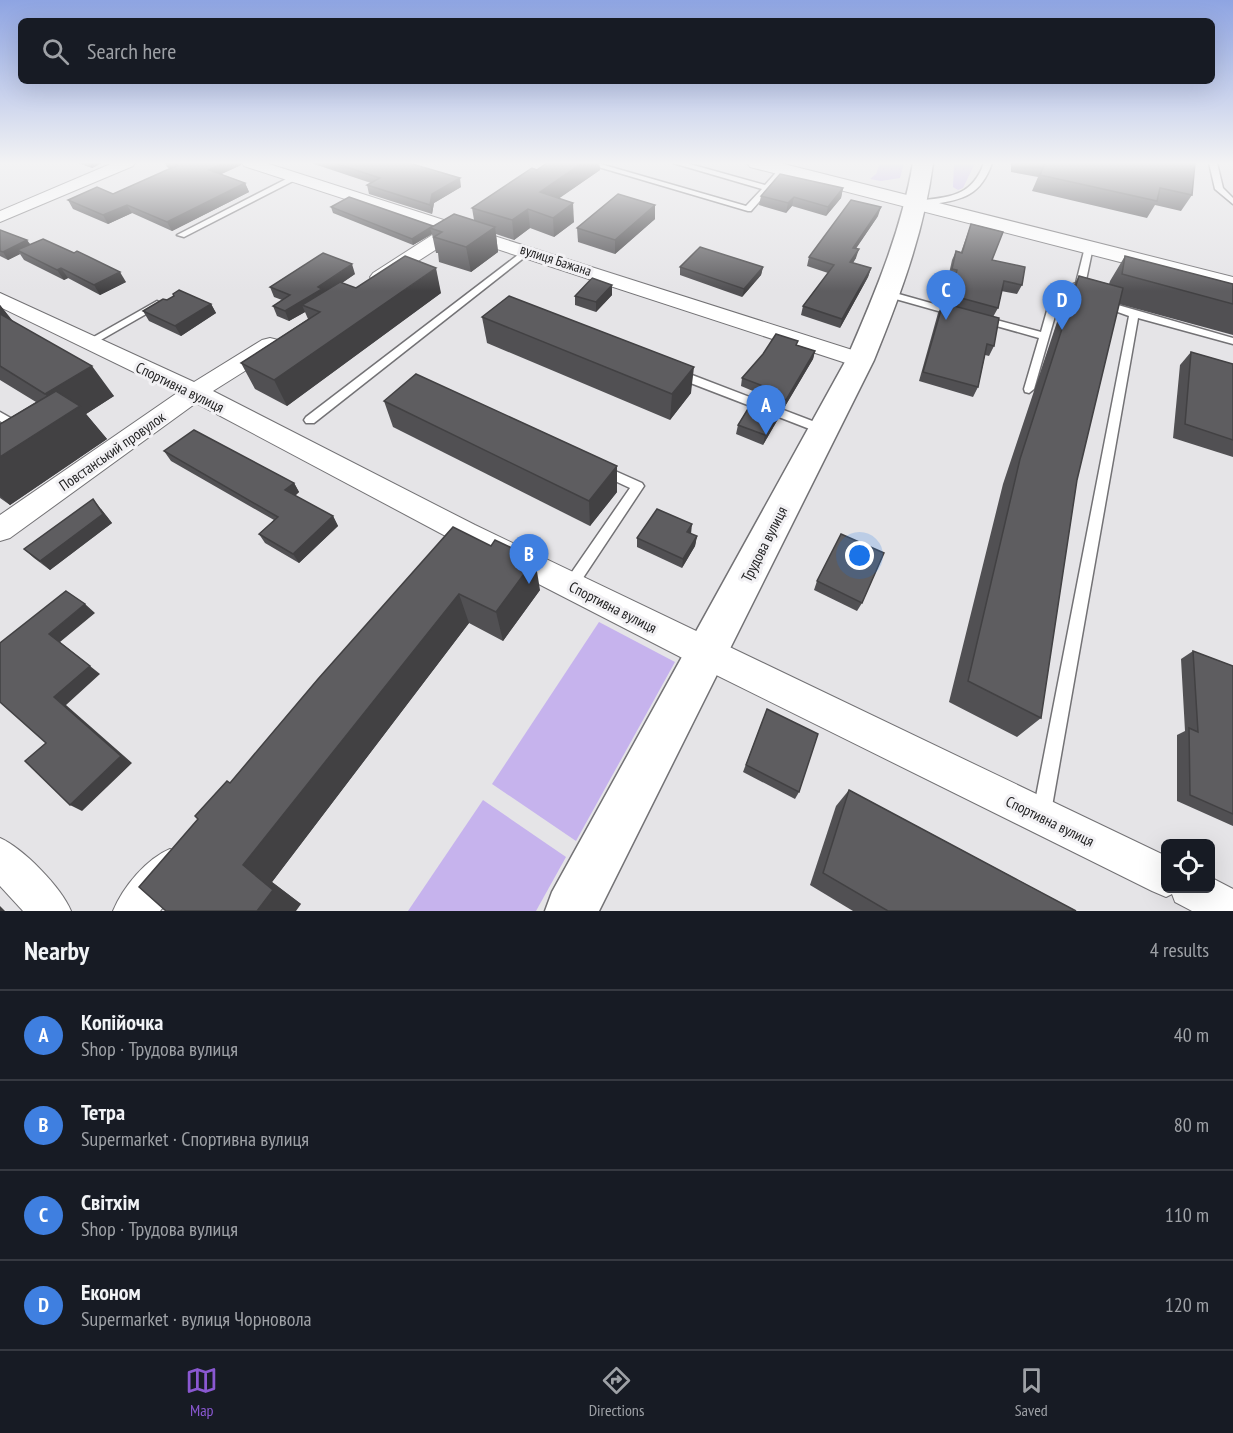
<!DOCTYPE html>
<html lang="en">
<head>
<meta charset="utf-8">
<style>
  body { margin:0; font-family:"PT Sans Narrow",sans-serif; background:#20242c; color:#f1f3f6 }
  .controls { position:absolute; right:18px; bottom:18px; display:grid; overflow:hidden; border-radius:9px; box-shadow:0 6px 24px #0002 }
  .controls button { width:54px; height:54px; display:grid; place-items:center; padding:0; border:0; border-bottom:2px solid #363941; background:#171b24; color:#f1f3f6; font:30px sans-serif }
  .you { position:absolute; left:860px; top:556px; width:21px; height:21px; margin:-15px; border:4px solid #fff; border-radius:50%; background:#1a73e8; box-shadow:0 0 0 9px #1a73e833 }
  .badge { display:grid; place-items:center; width:39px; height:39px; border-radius:50%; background:#8a58d1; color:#fff; font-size:20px; font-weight:700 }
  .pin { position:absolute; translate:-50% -50px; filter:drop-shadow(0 2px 3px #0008) }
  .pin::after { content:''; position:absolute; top:32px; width:21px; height:18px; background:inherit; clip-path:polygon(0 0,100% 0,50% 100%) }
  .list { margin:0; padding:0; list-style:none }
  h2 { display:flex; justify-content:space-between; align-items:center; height:78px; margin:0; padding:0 24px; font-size:26px }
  h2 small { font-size:20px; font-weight:400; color:#9ea1a6 }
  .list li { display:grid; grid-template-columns:39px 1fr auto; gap:18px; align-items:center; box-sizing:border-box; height:90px; padding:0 24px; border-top:2px solid #363941 }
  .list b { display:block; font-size:22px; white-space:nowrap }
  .list p { margin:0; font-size:20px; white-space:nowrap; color:#9ea1a6 }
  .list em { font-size:20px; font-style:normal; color:#9ea1a6 }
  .icon { flex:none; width:33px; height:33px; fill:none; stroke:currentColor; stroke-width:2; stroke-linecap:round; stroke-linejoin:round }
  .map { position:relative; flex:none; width:1233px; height:911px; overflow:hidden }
  .search { position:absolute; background:#171b24; box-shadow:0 6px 24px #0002; left:18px; right:18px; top:18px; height:66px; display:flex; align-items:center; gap:15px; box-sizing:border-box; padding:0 21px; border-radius:9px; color:#9ea1a6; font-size:22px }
  .sheet { height:438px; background:#171b24 }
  nav { display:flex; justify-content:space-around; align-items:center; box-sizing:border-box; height:84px; border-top:2px solid #363941; background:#171b24; font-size:16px; color:#9ea1a6 }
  nav a { display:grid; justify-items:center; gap:3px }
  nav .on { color:#8a58d1 }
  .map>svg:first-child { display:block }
  .green { fill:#c6b3ed }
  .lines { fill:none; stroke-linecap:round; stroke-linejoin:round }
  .service-casing { stroke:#737275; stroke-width:3 }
  .minor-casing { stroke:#737275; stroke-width:2 }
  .tertiary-casing { stroke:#737275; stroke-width:2 }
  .secondary-casing { stroke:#737275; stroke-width:3 }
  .service { fill:#fff; fill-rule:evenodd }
  .minor { fill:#fff; fill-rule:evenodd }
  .tertiary { fill:#fff; fill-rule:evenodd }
  .secondary { fill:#fff; fill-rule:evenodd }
  .wall { fill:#515053 }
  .shaded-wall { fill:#424143 }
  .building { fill:#5e5d60; stroke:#424143; stroke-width:1.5 }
  .labels { text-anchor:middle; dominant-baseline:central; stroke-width:6; stroke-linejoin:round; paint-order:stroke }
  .far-street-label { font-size:14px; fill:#232324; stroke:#f2f1f4 }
  .street-label { font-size:15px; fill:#232324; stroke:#f2f1f4 }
</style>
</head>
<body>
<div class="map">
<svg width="1233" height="911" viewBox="0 0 1233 911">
  <rect width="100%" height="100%" fill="#e5e4e7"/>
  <g class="green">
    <polygon points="880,163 904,163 900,178 881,181 870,179 876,174"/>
    <polygon points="954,163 975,163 963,188 958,190 953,187"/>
    <polygon points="599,622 675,662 576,841 492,784"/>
    <polygon points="483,800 566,857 536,911 408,911"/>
  </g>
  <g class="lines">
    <defs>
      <g id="service">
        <polygon points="585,163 597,163 746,206 762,189 673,163 686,163 765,185 780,168 787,170 751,211 748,211"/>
        <path d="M984 163H992C981 195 963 200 932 204 925 205 919 206 913 203L917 201C949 197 972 197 984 163Z"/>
        <polygon points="1209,163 1217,163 1223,188 1233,198 1233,204 1215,189"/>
        <polygon points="292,176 299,178 184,237 177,235"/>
        <polygon points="1089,244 1093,247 1085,285 1061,295 1034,389 1029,393 1025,392 1024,389 1039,338 982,322 980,320 985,317 1041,332 1052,293 1076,283 1085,247"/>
        <polygon points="527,248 531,251 530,253 314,423 306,423 304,420 306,417"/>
        <polygon points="888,291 959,311 961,313 956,316 885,296 883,294"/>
        <polygon points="157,301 162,304 160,306 92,345 84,345 83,343"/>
        <polygon points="1104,301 1233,338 1233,344 1138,318 1051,812 1048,818 1042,821 1036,818 1033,812 1129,316 1101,306 1099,304"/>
        <polygon points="679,370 828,427 830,430 824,434 820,433 675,377 674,374 675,371"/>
        <polygon points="0,412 23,425 25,428 23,431 15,431 0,421"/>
        <polygon points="604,466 642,483 644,486 575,590 570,592 565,590 563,586 565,582 630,488 600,474 598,471 600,468"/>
      </g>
      <g id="minor">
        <polygon points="113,163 135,163 133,166 0,222 0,211"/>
        <polygon points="242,163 266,163 453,223 463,219 469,220 472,224 469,228 868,355 871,360 868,365 860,367 852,365 457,236 387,281 373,281 370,277 373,273 440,230 244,166"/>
        <polygon points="0,293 194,382 262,340 270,338 278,340 281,345 278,350 213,391 475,525 1166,856 1166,888 1210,888 1210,877 1233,889 1233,911 1192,911 1175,902 1172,894 1166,897 1152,891 696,665 455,541 196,403 10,538 0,541 0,515 177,393 0,307"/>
        <path d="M0 838C24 849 61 887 71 911H23L0 886Z"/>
        <path d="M170 849 184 855 190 869 184 883 160 911H113C123 887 146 859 170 849Z"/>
      </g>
      <polygon id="tertiary" points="747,163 780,163 1233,277 1233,291 750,167"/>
      <path id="secondary" d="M913 163H933C924 232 900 296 874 360L599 911H545L552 892 846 360C874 296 901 232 913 163Z"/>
    </defs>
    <use href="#service" class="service-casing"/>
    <use href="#minor" class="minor-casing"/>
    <use href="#tertiary" class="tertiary-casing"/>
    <use href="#secondary" class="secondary-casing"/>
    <use href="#service" class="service"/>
    <use href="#minor" class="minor"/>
    <use href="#tertiary" class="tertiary"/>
    <use href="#secondary" class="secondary"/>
  </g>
  <g class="wall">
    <polygon points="78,163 102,163 92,168"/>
    <polygon points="165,163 241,163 241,165 221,174 245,183 249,192 172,231 132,213 108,224 73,209 68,200 113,194 170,169 167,167"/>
    <polygon points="311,163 409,163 461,187 434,203 432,214 369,194 367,185 371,183"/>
    <polygon points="547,163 599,163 600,170 559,198 574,222 554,237 530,228 514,240 496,234 498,252 471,272 439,262 438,253 436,253 432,234 413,245 333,213 331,207 433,226 474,220 472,208"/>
    <polygon points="1011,163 1195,163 1192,195 1181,211 1155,205 1147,218 1032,191 1038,177 1011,172"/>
    <polygon points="843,188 841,198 826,216 792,206 786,213 759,205 761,196"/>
    <polygon points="878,216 856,248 856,258 853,263 871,268 868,277 840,328 801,315 803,306 828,273 807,266 809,257"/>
    <polygon points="655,219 615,254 578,242 577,228"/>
    <polygon points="971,224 992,260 1022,285 1017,294 1001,291 998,308 993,317 994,346 989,356 985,355 978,387 973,397 919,381 938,313 943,303 946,304 954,279 948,278 952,260 956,251 961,252"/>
    <polygon points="0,230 30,244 126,282 100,295 68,278 64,280 24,260 20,254 8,260 0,256"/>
    <polygon points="1125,256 1233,284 1233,335 1119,304 1077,480 1041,718 1017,737 949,702 1003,484 1064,301 1079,276 1109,284 1110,281"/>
    <polygon points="680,267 763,267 761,275 742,297 680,275"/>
    <polygon points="355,274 342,283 356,288 441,293 287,406 255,389 241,363 308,319 305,312 289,321 277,316 273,306 282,300 274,297 270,287"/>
    <polygon points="612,285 612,295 596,312 575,305 575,296"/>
    <polygon points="174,296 211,304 216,313 181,336 149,321 143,311 167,300"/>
    <polygon points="0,305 13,322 114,396 86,414 107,439 10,505 0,498 0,424 36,402 0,380"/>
    <polygon points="482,317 691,393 670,420 487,343"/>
    <polygon points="797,345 815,351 813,359 784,408 759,398 760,394 741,386 742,378"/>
    <polygon points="1191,352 1233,364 1233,457 1173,438 1180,365"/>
    <polygon points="384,401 617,492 590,526 393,427"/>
    <polygon points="780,409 778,419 763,445 736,434 738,425"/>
    <polygon points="164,451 294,483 299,492 295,496 333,516 338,526 299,563 265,543 259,534 274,520 171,461"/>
    <polygon points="101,509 112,523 50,570 34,558 24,549"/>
    <polygon points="453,527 540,590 503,641 469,623 272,882 301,904 166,911"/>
    <polygon points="697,536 695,546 682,568 637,547 637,538"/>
    <polygon points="817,581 862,603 857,611 814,590"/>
    <polygon points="1193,651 1233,666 1233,826 1177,801 1177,735 1185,731 1181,659"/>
    <polygon points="767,709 799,792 795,799 743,772"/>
    <polygon points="849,790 1076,911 853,911 810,885 836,806"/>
  </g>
  <g class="shaded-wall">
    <polygon points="89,163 102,163 92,168"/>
    <polygon points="223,163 241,163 241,165 213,178 209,170"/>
    <polygon points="582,163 599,163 600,170 541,211 540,192"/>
    <polygon points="460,178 461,187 434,203 432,214 430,205 432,194"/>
    <polygon points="245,183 249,192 172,231 167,222"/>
    <polygon points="843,188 841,198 826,216 828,207"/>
    <polygon points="794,197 792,206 786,213 788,203"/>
    <polygon points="573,203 574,222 554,237 553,218"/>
    <polygon points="127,205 132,213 108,224 103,215"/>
    <polygon points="655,205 655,219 615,254 615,240"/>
    <polygon points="881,207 878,216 851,256 853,248"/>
    <polygon points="528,209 530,228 514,240 512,220"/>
    <polygon points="495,227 498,252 471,272 466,247"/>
    <polygon points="430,228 432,234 413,245 412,239"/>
    <polygon points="27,240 33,248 17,250 20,254 8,260 3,252"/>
    <polygon points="859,249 856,258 847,271 850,262"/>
    <polygon points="352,264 355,274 324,295 302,305 305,312 289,321 285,311 318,287"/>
    <polygon points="763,267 761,275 742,297 744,289"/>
    <polygon points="61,268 68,278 64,280 57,270"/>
    <polygon points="436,268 441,293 287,406 274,380"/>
    <polygon points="871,268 868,277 840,328 842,319"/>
    <polygon points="120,272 126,282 100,295 94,285"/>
    <polygon points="612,285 612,295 596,312 596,302"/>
    <polygon points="211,304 216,313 181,336 175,326"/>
    <polygon points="0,305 24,335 0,320"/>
    <polygon points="815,351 813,359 784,408 786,400"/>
    <polygon points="92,366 114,396 86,414 107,439 10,505 0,496 0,457 64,416 45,394"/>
    <polygon points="694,367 691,393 670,420 672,394"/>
    <polygon points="780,409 778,419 763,445 765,435"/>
    <polygon points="617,466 617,492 590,526 589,501"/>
    <polygon points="294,483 299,492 290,500 285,490"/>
    <polygon points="93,499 101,509 112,523 50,570 40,561"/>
    <polygon points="333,516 338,526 299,563 293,554"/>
    <polygon points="692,524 691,534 687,532"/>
    <polygon points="697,536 695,546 682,568 683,559"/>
    <polygon points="535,559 540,590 503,641 496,612"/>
    <polygon points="459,594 469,623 272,882 301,904 296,911 257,911 243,865"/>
    <polygon points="85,604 95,613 60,642 100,674 66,705 132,763 82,811 70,805 54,697 49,634"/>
    <polygon points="0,906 5,911 0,911"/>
  </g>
  <g class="building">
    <polygon points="173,163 223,163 209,170 245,183 167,222 127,205 103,215 68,200 97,187 113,194 178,165"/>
    <polygon points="334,163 409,163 460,178 432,194 430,205 367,185 380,178"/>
    <polygon points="547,163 582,163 540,192 573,203 553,218 528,209 512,220 472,208 532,168 537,170"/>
    <polygon points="1045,163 1195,163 1192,195 1160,188 1157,201 1040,175"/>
    <polygon points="780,174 843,188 828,207 794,197 788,203 761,196"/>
    <polygon points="618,194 655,205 615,240 577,228"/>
    <polygon points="349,197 433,226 412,239 331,207"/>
    <polygon points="851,200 881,207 853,248 859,249 850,262 871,268 842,319 803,306 834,265 809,257"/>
    <polygon points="454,214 495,227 466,247 434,237 442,232 430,228"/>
    <polygon points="971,224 1003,232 992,260 1025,267 1022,285 1004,281 998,308 950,295 957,270 952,269 956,251 962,253"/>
    <polygon points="0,230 27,240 3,252 0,251"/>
    <polygon points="43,239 74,253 77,251 120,272 94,285 61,268 57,270 17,250"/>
    <polygon points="700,247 763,267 744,289 680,267"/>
    <polygon points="323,253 352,264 318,287 322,289 285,311 273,306 290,295 270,287"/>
    <polygon points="405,256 436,268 274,380 241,363 320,312 302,305 340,282 356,288"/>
    <polygon points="1125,256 1233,284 1233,304 1122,274"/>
    <polygon points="1079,276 1123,288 1077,480 1041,718 968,681 1020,459"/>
    <polygon points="592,278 612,285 596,302 575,296"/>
    <polygon points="179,290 211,304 175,326 143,311 163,299 167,300 174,296 173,294"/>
    <polygon points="509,296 694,367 672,394 482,317"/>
    <polygon points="943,303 999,318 994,346 987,344 978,387 923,372"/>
    <polygon points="0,314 92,366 45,394 0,366"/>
    <polygon points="776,334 798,341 796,345 815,351 786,400 760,391 763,386 742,378 763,354"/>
    <polygon points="1191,352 1233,364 1233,440 1185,424"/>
    <polygon points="416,374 617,466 589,501 384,401"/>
    <polygon points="56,391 80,406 0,457 0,424"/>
    <polygon points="754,399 780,409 765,435 738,425"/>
    <polygon points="194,430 294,483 285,490 333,516 293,554 259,534 278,517 164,451"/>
    <polygon points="93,499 103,514 40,561 24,549"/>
    <polygon points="657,509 692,524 687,532 697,536 683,559 637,538"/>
    <polygon points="453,527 491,546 495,540 535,559 496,612 459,594 243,865 273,890 257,911 166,911 139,887 198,819 195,816 227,781 230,783 318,679"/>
    <polygon points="841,534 884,553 862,603 817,581"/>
    <polygon points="66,591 85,604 49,634 90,666 54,697 121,756 70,805 25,761 46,743 0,702 0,643"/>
    <polygon points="1193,651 1233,666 1233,814 1190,795 1189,728 1198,732"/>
    <polygon points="767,709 818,734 799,792 746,765"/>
    <polygon points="849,790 1076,911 888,911 823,873"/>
  </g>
  <linearGradient id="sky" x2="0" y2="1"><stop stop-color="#8ea4e2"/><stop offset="0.56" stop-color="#f3f3f4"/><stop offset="1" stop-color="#f3f3f4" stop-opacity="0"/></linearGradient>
  <rect width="1233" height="291" fill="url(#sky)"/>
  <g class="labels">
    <g class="far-street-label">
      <text transform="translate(556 260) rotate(18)">вулиця Бажана</text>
    </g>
    <g class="street-label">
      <text transform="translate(180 387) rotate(26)">Спортивна вулиця</text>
      <text transform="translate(112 451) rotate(-35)">Повстанський провулок</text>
      <text transform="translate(764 544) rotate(-63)">Трудова вулиця</text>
      <text transform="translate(613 607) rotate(27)">Спортивна вулиця</text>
      <text transform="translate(1050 821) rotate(26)">Спортивна вулиця</text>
    </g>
  </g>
</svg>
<div class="controls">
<button><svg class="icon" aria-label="locate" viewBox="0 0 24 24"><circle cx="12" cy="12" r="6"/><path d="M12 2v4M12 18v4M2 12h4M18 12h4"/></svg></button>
</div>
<div class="you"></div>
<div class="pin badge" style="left:766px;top:435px;background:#3f7fe0">A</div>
<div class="pin badge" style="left:529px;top:584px;background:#3f7fe0">B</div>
<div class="pin badge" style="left:946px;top:320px;background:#3f7fe0">C</div>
<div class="pin badge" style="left:1062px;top:330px;background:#3f7fe0">D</div>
<div class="search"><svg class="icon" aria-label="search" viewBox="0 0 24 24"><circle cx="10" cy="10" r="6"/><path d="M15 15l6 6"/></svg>Search here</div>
</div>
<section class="sheet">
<h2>Nearby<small>4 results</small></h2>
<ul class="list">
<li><span class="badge" style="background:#3f7fe0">A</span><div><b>Копійочка</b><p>Shop · Трудова вулиця</p></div><em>40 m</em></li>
<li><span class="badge" style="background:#3f7fe0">B</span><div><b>Тетра</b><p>Supermarket · Спортивна вулиця</p></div><em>80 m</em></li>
<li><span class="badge" style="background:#3f7fe0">C</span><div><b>Світхім</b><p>Shop · Трудова вулиця</p></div><em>110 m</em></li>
<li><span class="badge" style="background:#3f7fe0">D</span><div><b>Економ</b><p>Supermarket · вулиця Чорновола</p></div><em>120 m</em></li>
</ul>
</section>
<nav>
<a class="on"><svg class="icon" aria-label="map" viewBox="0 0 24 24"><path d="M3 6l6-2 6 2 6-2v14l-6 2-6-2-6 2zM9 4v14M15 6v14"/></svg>Map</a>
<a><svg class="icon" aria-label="directions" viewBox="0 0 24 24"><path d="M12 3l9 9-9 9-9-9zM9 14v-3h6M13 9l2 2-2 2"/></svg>Directions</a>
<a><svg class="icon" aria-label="saved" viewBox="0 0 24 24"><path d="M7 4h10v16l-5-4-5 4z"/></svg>Saved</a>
</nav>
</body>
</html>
